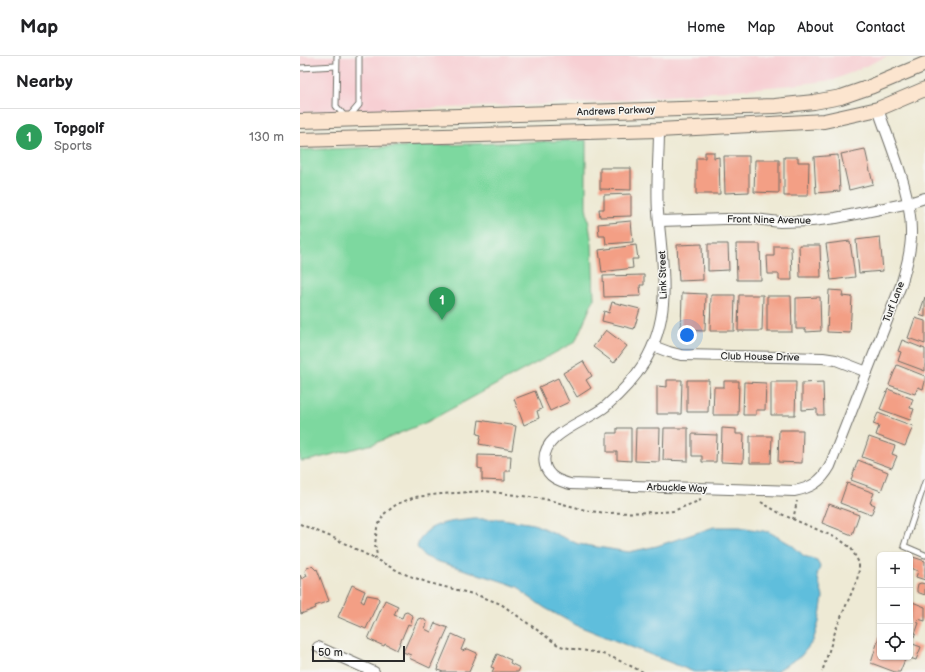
<!DOCTYPE html>
<html lang="en">
<head>
<meta charset="utf-8">
<style>
  body { margin:0; font-family:"Balsamiq Sans",sans-serif; background:#f6f6f6; color:#202124 }
  .controls { position:absolute; right:12px; bottom:12px; display:grid; overflow:hidden; border-radius:6px; box-shadow:0 1px 3px #0004 }
  .controls button { width:36px; height:36px; display:grid; place-items:center; padding:0; border:0; border-bottom:1px solid #e0e0e0; background:#fff; color:#202124; font:20px sans-serif }
  .scale { position:absolute; left:12px; bottom:10px; width:93px; box-sizing:border-box; padding-left:4px; border:2px solid #2b2b2b; border-top:0; font-size:11px; line-height:14px; white-space:nowrap; color:#2b2b2b; -webkit-text-stroke:3px #f6f6f2; paint-order:stroke }
  .you { position:absolute; left:387px; top:279px; width:14px; height:14px; margin:-10px; border:3px solid #fff; border-radius:50%; background:#1a73e8; box-shadow:0 0 0 6px #1a73e833 }
  .badge { display:grid; place-items:center; width:26px; height:26px; border-radius:50%; background:#0f766e; color:#fff; font-size:13px; font-weight:700 }
  .pin { position:absolute; translate:-50% -33px; filter:drop-shadow(0 1px 2px #0008) }
  .pin::after { content:''; position:absolute; top:21px; width:14px; height:12px; background:inherit; clip-path:polygon(0 0,100% 0,50% 100%) }
  .list { margin:0; padding:0; list-style:none }
  h2 { display:flex; justify-content:space-between; align-items:center; height:52px; margin:0; padding:0 16px; font-size:17px }
  h2 small { font-size:13px; font-weight:400; color:#757577 }
  .list li { display:grid; grid-template-columns:26px 1fr auto; gap:12px; align-items:center; box-sizing:border-box; height:56px; padding:0 16px; border-top:1px solid #e0e0e0 }
  .list b { display:block; font-size:15px; white-space:nowrap }
  .list p { margin:0; font-size:13px; white-space:nowrap; color:#757577 }
  .list em { font-size:13px; font-style:normal; color:#757577 }
  .icon { flex:none; width:22px; height:22px; fill:none; stroke:currentColor; stroke-width:2; stroke-linecap:round; stroke-linejoin:round }
  .map { position:relative; flex:none; width:625px; height:616px; overflow:hidden }
  header { display:flex; align-items:center; gap:24px; box-sizing:border-box; height:56px; padding:0 20px; background:#fff; border-bottom:1px solid #e0e0e0 }
  header strong { font-size:19px }
  nav { display:flex; gap:22px; margin-inline-start:auto; font-size:14px }
  main { display:flex }
  aside { flex:1; background:#fff }
  .map>svg:first-child { display:block }
  .built { fill:#f7cfd3 }
  .green { fill:#7dd89f; stroke:#548265 }
  .water { fill:#5ebedc; stroke:#447484 }
  .building { fill:#f39f85 }
  .lines { fill:none; stroke-linecap:round; stroke-linejoin:round }
  .lane-casing { stroke:#6f6e66; stroke-width:7 }
  .street-casing { stroke:#6f6e66; stroke-width:12 }
  .secondary-casing { stroke:#6f6e66; stroke-width:16 }
  .path { stroke:#6f6e66; stroke-width:2; stroke-dasharray:3 3; stroke-linecap:butt }
  .lane { stroke:#fff; stroke-width:5 }
  .street { stroke:#fff; stroke-width:10 }
  .secondary { stroke:#fce5cf; stroke-width:14 }
  .labels { text-anchor:middle; dominant-baseline:central; stroke-width:3; stroke-linejoin:round; paint-order:stroke }
  .street-label { font-size:10px; fill:#2b2b2b; stroke:#f6f6f2 }
</style>
</head>
<body>
<header>
<strong>Map</strong>
<nav><a>Home</a><a>Map</a><a>About</a><a>Contact</a></nav>
</header>
<main>
<aside>
<h2>Nearby<small></small></h2>
<ul class="list">
<li><span class="badge" style="background:#2e9e5b">1</span><div><b>Topgolf</b><p>Sports</p></div><em>130 m</em></li>
</ul>
</aside>
<div class="map">
<svg width="625" height="616" viewBox="0 0 625 616">
  <rect width="100%" height="100%" fill="#f6f6f2"/>
  <filter id="ink" filterUnits="userSpaceOnUse"><feTurbulence type="fractalNoise" baseFrequency=".025" numOctaves="2"/><feDisplacementMap in="SourceGraphic" scale="8" xChannelSelector="R" yChannelSelector="G"/><feConvolveMatrix kernelMatrix="1 2 1 2 8 2 1 2 1" color-interpolation-filters="sRGB"/></filter>
  <filter id="wash" filterUnits="userSpaceOnUse"><feTurbulence type="fractalNoise" baseFrequency=".012" numOctaves="4" result="noise"/><feDisplacementMap in="SourceGraphic" scale="16" xChannelSelector="R" yChannelSelector="G"/><feGaussianBlur stdDeviation="0.9" result="paint"/><feColorMatrix in="noise" values="0 0 0 0 0 0 0 0 0 0 0 0 0 0 0 0 0 1.4 0 .05"/><feComposite in="paint" operator="in"/></filter>
  <g filter="url(#wash)">
    <rect width="100%" height="100%" fill="#eeead5"/>
    <polygon class="built" points="0,0 588,0 534,24 492,29 286,47 0,57"/>
    <polygon class="green" points="286,84 286,151 292,188 294,243 275,286 127,366 73,388 11,404 0,405 0,94"/>
    <path class="water" d="M174 463H202L234 468 278 488 329 496 357 490 414 471H440L469 476 492 489 504 500 517 504 520 511 517 519 523 541 519 566 513 585 501 600 475 616H394L389 614 276 569 245 552 226 539 218 531 201 525 133 504 124 500 117 491C124 465 152 466 174 463Z"/>
    <g id="blocks">
      <g class="building">
        <polygon points="565,93 573,128 549,134 541,98"/>
        <polygon points="405,96 414,96 414,102 419,101 420,138 396,138 396,102 405,102"/>
        <polygon points="538,99 540,135 516,137 514,101"/>
        <polygon points="424,100 449,100 449,136 425,137"/>
        <polygon points="484,101 498,101 498,106 509,106 508,140 484,140"/>
        <polygon points="455,104 479,104 479,137 454,136"/>
        <polygon points="300,112 331,112 331,134 300,133"/>
        <polygon points="331,138 331,160 300,161 299,153 304,153 304,139"/>
        <polygon points="331,165 333,186 306,188 305,180 299,180 298,168"/>
        <polygon points="580,181 583,215 559,217 556,184"/>
        <polygon points="550,185 555,221 531,224 526,188"/>
        <polygon points="402,188 403,224 379,225 377,189"/>
        <polygon points="408,188 428,188 429,214 408,215"/>
        <polygon points="436,188 460,188 461,224 437,224"/>
        <polygon points="336,189 338,203 332,203 333,212 302,216 299,194"/>
        <polygon points="499,189 520,189 521,221 500,221"/>
        <polygon points="474,190 491,190 492,224 479,224 479,218 468,218 467,200 474,200"/>
        <polygon points="344,219 344,229 340,229 341,240 304,241 303,220"/>
        <polygon points="529,234 543,235 542,240 552,241 550,277 527,276"/>
        <polygon points="382,237 406,238 405,275 381,274"/>
        <polygon points="411,239 435,239 434,275 410,275"/>
        <polygon points="439,239 463,239 462,275 438,275"/>
        <polygon points="467,240 491,240 492,276 467,276"/>
        <polygon points="520,241 521,275 506,276 506,273 496,273 496,242"/>
        <polygon points="625,241 625,261 619,259"/>
        <polygon points="312,246 340,253 334,273 302,265 304,255 309,257"/>
        <polygon points="615,262 625,265 625,288 608,282"/>
        <polygon points="306,274 327,290 314,307 293,291"/>
        <polygon points="602,284 625,293 625,315 598,305 601,296 598,295"/>
        <polygon points="283,305 292,320 286,324 291,332 277,341 263,317"/>
        <polygon points="597,309 625,320 625,326 623,333 618,331 615,338 589,329"/>
        <polygon points="258,322 269,346 250,355 239,331"/>
        <polygon points="367,324 382,324 381,358 357,358 357,330 367,331"/>
        <polygon points="387,324 409,324 408,356 387,356"/>
        <polygon points="424,325 439,325 438,359 413,359 414,331 424,331"/>
        <polygon points="444,326 466,327 465,354 456,354 456,359 443,359"/>
        <polygon points="471,326 496,326 495,359 471,359"/>
        <polygon points="523,326 524,359 517,359 517,353 502,354 502,327"/>
        <polygon points="588,333 613,343 610,352 614,353 610,364 580,353"/>
        <polygon points="235,335 242,353 237,355 239,362 224,369 214,343"/>
        <polygon points="578,357 613,370 605,390 576,379 579,370 573,368"/>
        <polygon points="179,364 216,370 212,394 179,388 181,379 177,378"/>
        <polygon points="317,372 331,372 331,405 317,404 317,396 307,396 307,377 317,377"/>
        <polygon points="336,372 360,372 359,406 335,405"/>
        <polygon points="364,372 388,372 388,405 363,404"/>
        <polygon points="422,372 436,373 436,378 444,378 443,407 421,406"/>
        <polygon points="479,374 503,374 502,407 478,406"/>
        <polygon points="392,378 417,379 416,406 402,406 402,400 392,400"/>
        <polygon points="450,380 472,380 471,407 450,407"/>
        <polygon points="569,381 595,390 592,398 597,400 592,412 562,401"/>
        <polygon points="178,399 211,400 210,415 205,415 205,425 182,424 182,413 178,412"/>
        <polygon points="558,404 588,416 581,435 551,424"/>
        <polygon points="547,427 574,437 570,447 575,449 571,459 540,447"/>
        <polygon points="529,448 559,459 552,479 522,467"/>
        <polygon points="613,501 625,505 625,524 616,521 618,515 610,512"/>
        <polygon points="12,510 16,514 17,513 29,545 15,550 16,552 1,558 0,554 0,519 2,523 7,520 5,515 7,512"/>
        <polygon points="621,527 625,528 625,539 617,536 617,533 618,528"/>
        <polygon points="52,529 65,535 61,545 64,547 67,539 78,541 79,544 66,573 38,561"/>
        <polygon points="85,544 98,550 94,559 102,562 104,557 107,556 113,560 110,569 108,568 97,594 85,588 84,590 68,583"/>
        <polygon points="610,545 625,551 625,565 618,563 617,566 619,567 614,581 610,579"/>
        <polygon points="121,562 125,564 127,567 125,573 131,576 135,567 148,572 130,612 109,602 111,599 103,596 118,563"/>
        <polygon points="152,578 165,584 161,594 163,595 164,594 168,593 177,597 169,616 143,616 138,614 139,611 138,611"/>
        <polygon points="580,578 580,601 606,601 600,616 595,616 571,607"/>
        <polygon points="610,587 621,591 616,604 610,602"/>
        <polygon points="197,598 211,604 210,607 220,612 218,616 192,616 194,612 191,611"/>
      </g>
    </g>
  </g>
  <g filter="url(#ink)">
    <use href="#blocks" fill-opacity="0" stroke="#6f6e66" stroke-width="1"/>
    <g class="lines">
      <defs>
        <g id="lane">
          <polyline points="37,0 36,50 47,63 59,49 59,0"/>
          <polyline points="0,12 36,10"/>
          <polyline points="625,426 604,490 625,499"/>
        </g>
        <g id="street">
          <path d="M359 74C359 101 356 129 358 156 362 210 374 257 344 307 334 323 321 337 306 350 287 366 238 378 245 409 248 421 259 425 270 428L494 435C511 432 521 426 530 410L601 229C606 212 611 195 611 178 612 138 591 91 578 53"/>
          <polyline points="359,165 427,163 455,163 480,166 512,165 536,162 609,147 625,142"/>
          <polyline points="353,290 369,296 381,299 523,302 536,304 567,316"/>
          <polyline points="18,591 74,616"/>
        </g>
        <g id="secondary">
          <polyline points="0,65 475,50 514,46 541,41 570,31 625,8"/>
          <polyline points="0,84 359,74 524,65 578,53 625,33"/>
        </g>
      </defs>
      <use href="#lane" class="lane-casing"/>
      <use href="#street" class="street-casing"/>
      <use href="#secondary" class="secondary-casing"/>
      <g class="path">
        <polyline points="461,446 481,458 539,483 551,492 559,507 559,514 557,524 536,573 522,616"/>
        <polyline points="493,464 497,445"/>
        <polyline points="0,468 36,483 75,503"/>
        <path d="M343 616C328 609 314 601 299 597 285 594 271 594 258 589L201 548 177 539 129 527 102 517 75 503 77 499 75 489 77 472 84 458 97 448 115 441 141 438 185 435 245 443 289 455 307 457 362 456 373 455 401 444"/>
      </g>
      <use href="#lane" class="lane"/>
      <use href="#street" class="street"/>
      <use href="#secondary" class="secondary"/>
    </g>
  </g>
  <g class="labels">
    <g class="street-label">
      <text transform="translate(316 55) rotate(-2)">Andrews Parkway</text>
      <text transform="translate(469 164) rotate(1)">Front Nine Avenue</text>
      <text transform="translate(363 219) rotate(-92)">Link Street</text>
      <text transform="translate(594 246) rotate(-69)">Turf Lane</text>
      <text transform="translate(460 301) rotate(1)">Club House Drive</text>
      <text transform="translate(377 432) rotate(2)">Arbuckle Way</text>
    </g>
  </g>
</svg>
<div class="controls">
<button>+</button>
<button>−</button>
<button><svg class="icon" aria-label="locate" viewBox="0 0 24 24"><circle cx="12" cy="12" r="6"/><path d="M12 2v4M12 18v4M2 12h4M18 12h4"/></svg></button>
</div>
<div class="scale">50 m</div>
<div class="you"></div>
<div class="pin badge" style="left:142px;top:264px;background:#2e9e5b">1</div>
</div>
</main>
</body>
</html>
